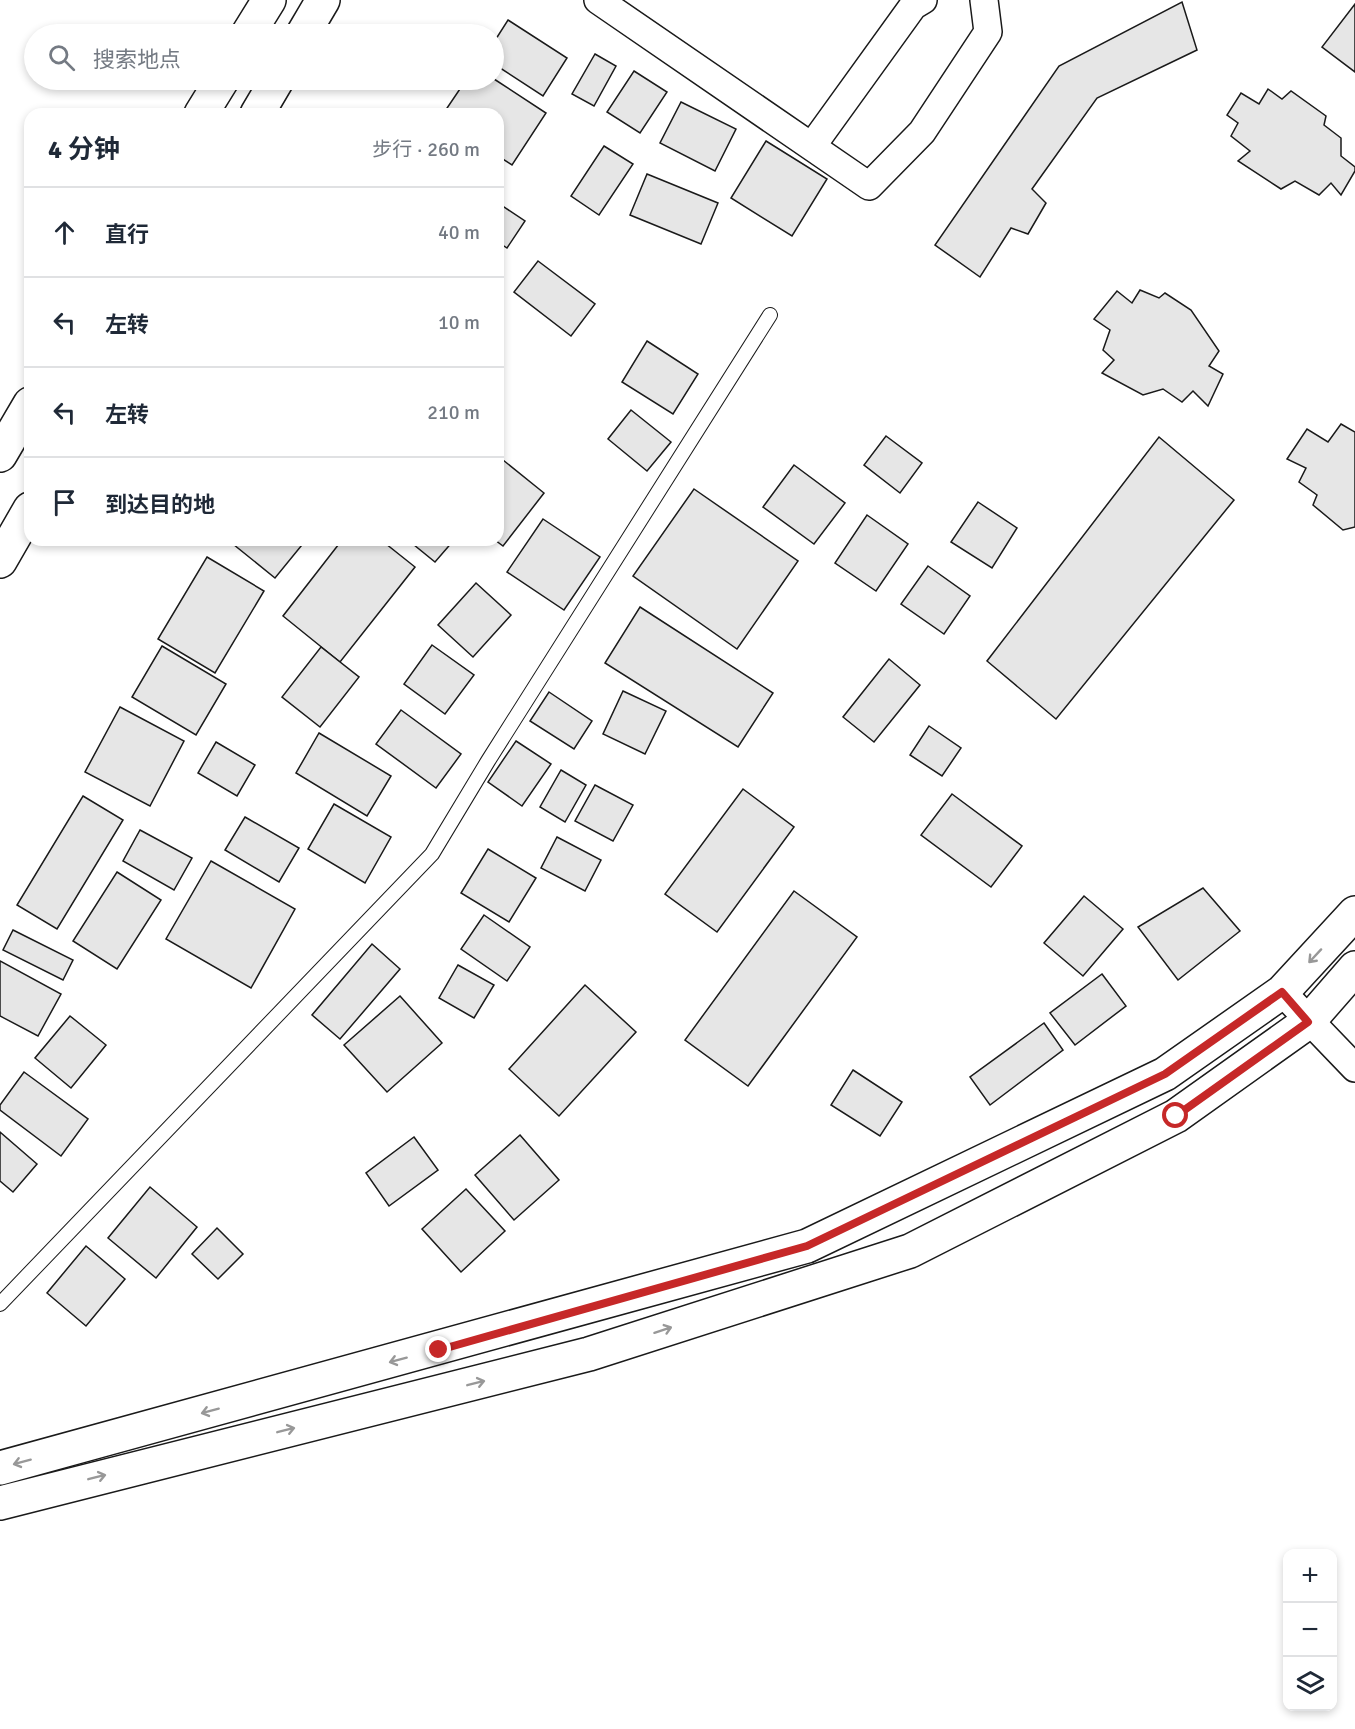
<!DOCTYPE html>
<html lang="zh">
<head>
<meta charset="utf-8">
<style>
  body { margin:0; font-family:Signika,"Noto Sans SC",sans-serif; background:#f6f6f7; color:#1f2937 }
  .controls { position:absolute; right:18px; bottom:18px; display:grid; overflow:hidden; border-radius:12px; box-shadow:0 3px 9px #0003 }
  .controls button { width:54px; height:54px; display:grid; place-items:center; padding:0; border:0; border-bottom:2px solid #e0e1e3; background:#fff; color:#1f2937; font:30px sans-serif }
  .stop { position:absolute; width:18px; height:18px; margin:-14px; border:4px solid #c62828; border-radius:50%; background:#fff }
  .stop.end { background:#c62828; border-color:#fff; box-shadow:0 2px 6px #0008 }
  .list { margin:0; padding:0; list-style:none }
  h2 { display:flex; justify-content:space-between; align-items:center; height:78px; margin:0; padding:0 24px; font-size:26px }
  h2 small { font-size:20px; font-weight:400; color:#747a83 }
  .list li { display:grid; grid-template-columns:39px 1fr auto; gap:18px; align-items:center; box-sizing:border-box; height:90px; padding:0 24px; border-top:2px solid #e0e1e3 }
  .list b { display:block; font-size:22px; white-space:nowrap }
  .list em { font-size:20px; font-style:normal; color:#747a83 }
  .icon { flex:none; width:33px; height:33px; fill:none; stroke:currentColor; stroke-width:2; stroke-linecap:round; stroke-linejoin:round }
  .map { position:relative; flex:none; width:1355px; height:1729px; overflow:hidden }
  .search { position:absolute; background:#fff; box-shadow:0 3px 9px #0003; left:24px; top:24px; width:480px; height:66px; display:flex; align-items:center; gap:15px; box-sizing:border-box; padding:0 21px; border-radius:33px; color:#747a83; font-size:22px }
  .panel { position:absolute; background:#fff; box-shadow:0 3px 9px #0003; left:24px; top:108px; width:480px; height:438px; border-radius:18px }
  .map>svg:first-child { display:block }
  .building { fill:#e6e6e6; stroke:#1a1a1a; stroke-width:1.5 }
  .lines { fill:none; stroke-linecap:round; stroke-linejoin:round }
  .lane-casing { stroke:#1a1a1a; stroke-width:16 }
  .street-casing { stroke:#1a1a1a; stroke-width:30 }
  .primary-casing { stroke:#1a1a1a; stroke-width:36 }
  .highway-casing { stroke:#1a1a1a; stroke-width:36 }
  .lane { stroke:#fff; stroke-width:14 }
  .street { stroke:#fff; stroke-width:27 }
  .primary { stroke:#fff; stroke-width:33 }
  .highway { stroke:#fff; stroke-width:33 }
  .oneway { stroke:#989898 }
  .route { stroke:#c62828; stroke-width:8 }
</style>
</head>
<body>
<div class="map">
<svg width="1355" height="1729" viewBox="0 0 1355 1729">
  <rect width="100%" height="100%" fill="#fff"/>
  <g class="building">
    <polygon points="1182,2 1197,50 1097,98 1032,189 1046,203 1028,234 1011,228 980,277 935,245 1059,66"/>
    <polygon points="1355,4 1355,72 1322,47"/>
    <polygon points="508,20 567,58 543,96 494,64 494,42"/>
    <polygon points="595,54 616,66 594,106 572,94"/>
    <polygon points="634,71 667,92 640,133 607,112"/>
    <polygon points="494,79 546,113 512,165 498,156 498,114 443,114 466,80"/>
    <polygon points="1268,89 1282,99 1291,91 1326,116 1324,125 1341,138 1341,156 1355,167 1355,171 1341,195 1331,183 1319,195 1295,181 1281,189 1238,161 1250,151 1231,136 1238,123 1227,115 1241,93 1259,104"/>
    <polygon points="681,102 736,129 715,171 660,143"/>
    <polygon points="766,141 827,179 792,236 731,198"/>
    <polygon points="604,146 633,164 599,215 571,196"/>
    <polygon points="647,174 718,203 701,244 630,215"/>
    <polygon points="498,203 525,221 507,248 498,242"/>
    <polygon points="538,261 595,304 571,336 514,292"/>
    <polygon points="1140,290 1159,298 1165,293 1191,310 1219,351 1209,366 1223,374 1208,406 1193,391 1182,402 1163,389 1143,395 1102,373 1114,360 1103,350 1110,330 1094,319 1117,291 1132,303"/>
    <polygon points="647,341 698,374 673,414 622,382"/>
    <polygon points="631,410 671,442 647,471 608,439"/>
    <polygon points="1341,424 1355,432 1355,527 1343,530 1313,505 1317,495 1299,482 1306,468 1287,459 1307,429 1328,442"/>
    <polygon points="886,436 922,463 900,493 864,465"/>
    <polygon points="1159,437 1234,500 1056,719 987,661"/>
    <polygon points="498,456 544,493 503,546 495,540 498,540"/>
    <polygon points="794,465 845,503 814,544 763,507"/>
    <polygon points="694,489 798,561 737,649 633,576"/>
    <polygon points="978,502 1017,528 992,568 951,542"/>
    <polygon points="867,515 908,544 876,591 835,563"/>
    <polygon points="543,519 600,557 564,610 507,572"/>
    <polygon points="228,540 306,540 275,578"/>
    <polygon points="342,540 381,540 415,567 340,662 283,616"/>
    <polygon points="408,540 454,540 435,562"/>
    <polygon points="207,557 264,591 215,673 158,639"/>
    <polygon points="928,566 970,596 944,634 901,604"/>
    <polygon points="476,583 511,615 473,657 438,625"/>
    <polygon points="640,607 773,693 738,747 605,663"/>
    <polygon points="432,645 474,675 445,714 404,684"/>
    <polygon points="162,646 226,684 196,735 132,697"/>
    <polygon points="321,647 359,677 320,727 282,697"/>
    <polygon points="889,659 920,685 874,742 843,717"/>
    <polygon points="623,691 666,711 645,754 603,734"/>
    <polygon points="549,692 592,721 574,749 530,721"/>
    <polygon points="120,707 184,741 150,806 85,772"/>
    <polygon points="401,710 461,754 436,788 376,744"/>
    <polygon points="929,726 961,748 942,776 910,755"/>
    <polygon points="319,733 391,776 367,816 296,773"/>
    <polygon points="516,741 551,764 522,806 488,782"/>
    <polygon points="216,742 255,765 237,796 198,773"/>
    <polygon points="561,770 586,785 565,822 540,807"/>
    <polygon points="595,785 633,805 613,841 575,821"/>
    <polygon points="743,789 794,827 717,932 665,894"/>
    <polygon points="952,794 1022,846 991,887 921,835"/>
    <polygon points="83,796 123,820 57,929 17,905"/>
    <polygon points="334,804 391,837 365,883 308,849"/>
    <polygon points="245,817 299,848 279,882 225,850"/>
    <polygon points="140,830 192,858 174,890 123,861"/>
    <polygon points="557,837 601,860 585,891 541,868"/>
    <polygon points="488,849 536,878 509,922 461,893"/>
    <polygon points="211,861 295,909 251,988 166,939"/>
    <polygon points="117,872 161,900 117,969 73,941"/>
    <polygon points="1203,888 1240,931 1178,980 1138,927"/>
    <polygon points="794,891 857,937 748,1086 685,1040"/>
    <polygon points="1084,896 1123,929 1083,976 1044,943"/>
    <polygon points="484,915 530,947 507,981 461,949"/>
    <polygon points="13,930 73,960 63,980 3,950"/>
    <polygon points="372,944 400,969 340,1039 312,1015"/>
    <polygon points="0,961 61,994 38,1036 0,1016"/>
    <polygon points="458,965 494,985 474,1018 439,998"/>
    <polygon points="1102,974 1126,1006 1075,1045 1050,1013"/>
    <polygon points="585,985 636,1032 559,1116 509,1069"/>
    <polygon points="400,996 442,1043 387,1092 344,1045"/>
    <polygon points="70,1016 106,1045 71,1088 35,1058"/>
    <polygon points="1044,1023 1063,1050 990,1105 970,1077"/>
    <polygon points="853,1070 902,1102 880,1136 831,1105"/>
    <polygon points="24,1072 88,1119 61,1156 0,1110 0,1105"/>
    <polygon points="0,1132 37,1164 13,1192 0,1181"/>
    <polygon points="520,1135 559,1180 514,1220 475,1175"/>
    <polygon points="414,1137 438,1170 389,1206 366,1173"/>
    <polygon points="150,1187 197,1227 156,1278 108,1238"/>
    <polygon points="466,1189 505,1231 461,1272 422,1229"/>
    <polygon points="217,1228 243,1254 218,1279 192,1254"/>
    <polygon points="86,1246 125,1279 86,1326 47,1293"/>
  </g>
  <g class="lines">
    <defs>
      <polyline id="lane" points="0,1304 432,854 488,761 770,315"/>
      <g id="street">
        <polyline points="598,0 869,186 922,132 988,32 984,0"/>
        <polyline points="812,146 913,6 923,0"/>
        <polyline points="1282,992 1355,1068"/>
      </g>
      <g id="primary">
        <polyline points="0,1468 807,1246 1165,1074 1282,992 1355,913"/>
        <polyline points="0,1503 589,1354 910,1251 1176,1116 1308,1022 1355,968"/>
      </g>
      <g id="highway">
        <polyline points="248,34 269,0"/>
        <polyline points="303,34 323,0"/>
        <polyline points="201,114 222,80"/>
        <polyline points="257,114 277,80"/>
        <polyline points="0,455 30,404"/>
        <polyline points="0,561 30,509"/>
      </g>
    </defs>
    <use href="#lane" class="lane-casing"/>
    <use href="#street" class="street-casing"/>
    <use href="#primary" class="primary-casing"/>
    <use href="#highway" class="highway-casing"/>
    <use href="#lane" class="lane"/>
    <use href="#street" class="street"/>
    <use href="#primary" class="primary"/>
    <use href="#highway" class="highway"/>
  </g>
  <defs><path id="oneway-shaft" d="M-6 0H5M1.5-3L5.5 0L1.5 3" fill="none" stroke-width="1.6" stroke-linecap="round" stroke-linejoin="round" transform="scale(1.5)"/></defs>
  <g class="oneway">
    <use href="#oneway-shaft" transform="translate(1315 956) rotate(133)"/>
    <use href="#oneway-shaft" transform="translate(663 1330) rotate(-18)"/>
    <use href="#oneway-shaft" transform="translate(398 1360) rotate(165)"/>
    <use href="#oneway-shaft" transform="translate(476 1383) rotate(-14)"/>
    <use href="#oneway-shaft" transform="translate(210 1411) rotate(165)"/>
    <use href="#oneway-shaft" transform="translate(286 1430) rotate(-14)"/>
    <use href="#oneway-shaft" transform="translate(22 1462) rotate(165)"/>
    <use href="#oneway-shaft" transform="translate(97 1477) rotate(-14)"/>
  </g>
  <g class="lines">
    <polyline class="route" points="439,1350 807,1246 1165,1074 1282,992 1308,1022 1176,1116"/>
  </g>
</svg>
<div class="controls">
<button>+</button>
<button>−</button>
<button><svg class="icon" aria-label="layers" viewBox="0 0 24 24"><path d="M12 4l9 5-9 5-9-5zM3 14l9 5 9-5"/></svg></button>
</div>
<div class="stop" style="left:1176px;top:1116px"></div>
<div class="stop end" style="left:439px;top:1350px"></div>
<div class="search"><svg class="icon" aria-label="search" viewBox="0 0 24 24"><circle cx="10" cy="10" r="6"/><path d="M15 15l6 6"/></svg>搜索地点</div>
<section class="panel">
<h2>4 分钟<small>步行 · 260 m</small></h2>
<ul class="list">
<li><svg class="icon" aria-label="ahead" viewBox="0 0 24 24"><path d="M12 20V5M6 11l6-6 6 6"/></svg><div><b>直行</b></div><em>40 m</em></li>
<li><svg class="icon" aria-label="left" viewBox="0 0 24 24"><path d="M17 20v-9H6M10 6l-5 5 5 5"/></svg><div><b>左转</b></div><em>10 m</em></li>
<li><svg class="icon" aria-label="left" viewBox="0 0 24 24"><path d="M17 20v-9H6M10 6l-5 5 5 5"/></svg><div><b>左转</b></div><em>210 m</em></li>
<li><svg class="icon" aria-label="arrive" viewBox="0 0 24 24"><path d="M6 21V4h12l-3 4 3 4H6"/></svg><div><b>到达目的地</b></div></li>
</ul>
</section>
</div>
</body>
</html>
